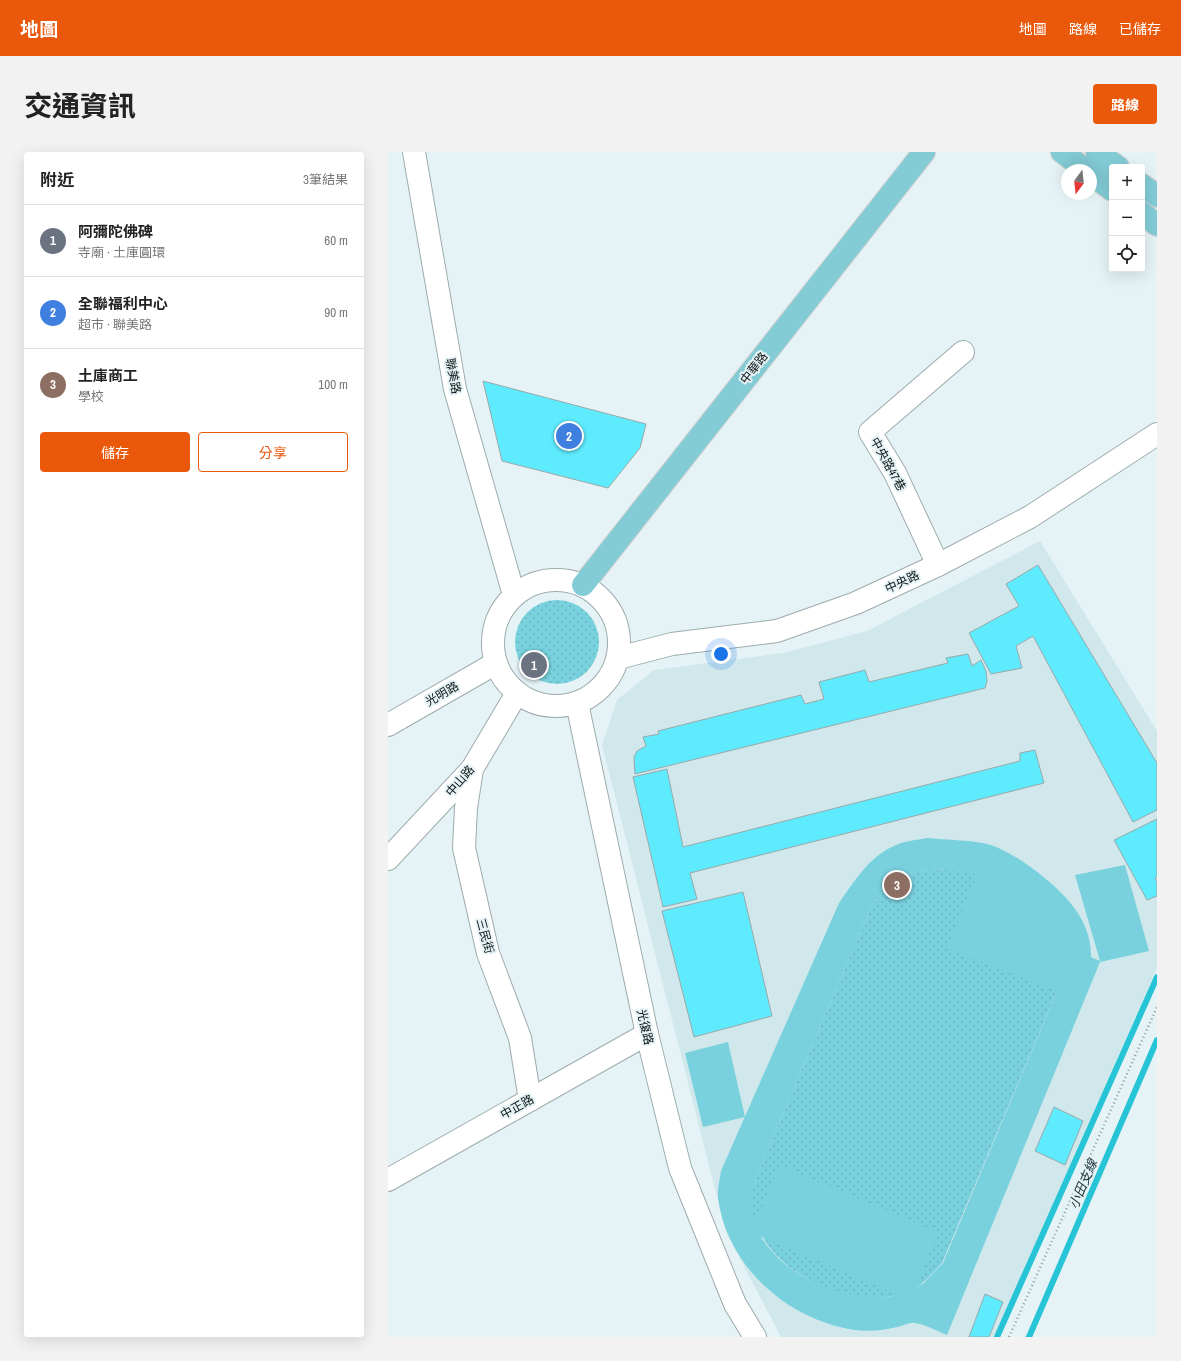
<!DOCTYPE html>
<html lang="zh-TW">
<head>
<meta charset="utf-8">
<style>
  body { margin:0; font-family:"Archivo Narrow","Noto Sans TC",sans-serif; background:#f2f2f2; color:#222 }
  .controls { position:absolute; right:12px; top:12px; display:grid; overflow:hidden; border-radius:4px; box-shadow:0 4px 16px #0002 }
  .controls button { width:36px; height:36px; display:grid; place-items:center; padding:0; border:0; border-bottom:1px solid #e0e0e0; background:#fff; color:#222; font:20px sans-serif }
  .compass { position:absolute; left:673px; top:12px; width:36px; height:36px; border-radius:50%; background:#fff; box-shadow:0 4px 16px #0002; rotate:195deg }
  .you { position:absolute; left:333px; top:502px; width:14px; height:14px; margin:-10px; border:3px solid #fff; border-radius:50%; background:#1a73e8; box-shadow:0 0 0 6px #1a73e833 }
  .badge { display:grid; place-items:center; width:26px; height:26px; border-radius:50%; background:#ea580c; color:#fff; font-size:13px; font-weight:700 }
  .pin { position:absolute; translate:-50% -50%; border:2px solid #fff; box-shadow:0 1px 4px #0006 }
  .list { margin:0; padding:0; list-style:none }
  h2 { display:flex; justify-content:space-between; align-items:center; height:52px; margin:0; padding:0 16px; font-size:17px }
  h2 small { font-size:13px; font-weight:400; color:#767676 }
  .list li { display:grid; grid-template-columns:26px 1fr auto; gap:12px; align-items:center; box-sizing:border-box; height:72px; padding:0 16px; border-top:1px solid #e0e0e0 }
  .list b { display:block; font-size:15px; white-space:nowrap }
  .list p { margin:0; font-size:13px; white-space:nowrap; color:#767676 }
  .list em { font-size:13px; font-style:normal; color:#767676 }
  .actions { display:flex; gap:8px; padding:12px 16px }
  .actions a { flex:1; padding:9px 0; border:1px solid #ea580c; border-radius:4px; text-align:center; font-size:14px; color:#ea580c }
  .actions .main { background:#ea580c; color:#fff }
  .icon { flex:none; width:22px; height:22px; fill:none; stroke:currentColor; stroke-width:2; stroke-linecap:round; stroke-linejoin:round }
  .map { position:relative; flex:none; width:769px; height:1185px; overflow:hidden; border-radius:4px }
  header { display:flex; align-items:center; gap:24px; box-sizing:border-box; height:56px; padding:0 20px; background:#ea580c; color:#fff }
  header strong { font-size:19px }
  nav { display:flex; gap:22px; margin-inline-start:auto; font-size:14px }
  .intro { display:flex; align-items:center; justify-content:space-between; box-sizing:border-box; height:96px; padding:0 24px }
  h1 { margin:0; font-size:28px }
  .button { padding:10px 18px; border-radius:4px; background:#ea580c; color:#fff; font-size:14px; font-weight:700 }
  main { display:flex; gap:24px; padding:0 24px }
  aside { flex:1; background:#fff; border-radius:4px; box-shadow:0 4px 16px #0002 }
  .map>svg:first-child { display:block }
  .built { fill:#d0e8eb }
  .grass { fill:url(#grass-dots) }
  .green { fill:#79d1de; fill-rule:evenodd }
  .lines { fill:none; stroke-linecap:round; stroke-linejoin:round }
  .stream { stroke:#26c4d6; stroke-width:6 }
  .building { fill:#5eebfe; stroke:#9aa8aa }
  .minor-casing { stroke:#9dabad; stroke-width:24 }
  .major-casing { stroke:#cfd0d0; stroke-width:24 }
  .path { stroke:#929d9f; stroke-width:2.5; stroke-dasharray:1 3; stroke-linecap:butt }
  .minor { stroke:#fff; stroke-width:22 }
  .major { stroke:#83ccd6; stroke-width:22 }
  .labels { text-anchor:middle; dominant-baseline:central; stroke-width:4; stroke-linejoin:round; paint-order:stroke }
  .street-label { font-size:12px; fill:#0e1314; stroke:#e5f3f6 }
  .water-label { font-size:13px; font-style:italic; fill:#1a3236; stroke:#e5f3f6 }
</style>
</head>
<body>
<header>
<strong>地圖</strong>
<nav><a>地圖</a><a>路線</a><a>已儲存</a></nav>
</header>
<div class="intro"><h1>交通資訊</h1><a class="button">路線</a></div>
<main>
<aside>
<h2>附近<small>3筆結果</small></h2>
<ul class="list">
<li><span class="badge" style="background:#6b7280">1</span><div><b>阿彌陀佛碑</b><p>寺廟 · 土庫圓環</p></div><em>60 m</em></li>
<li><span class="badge" style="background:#3f7fe0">2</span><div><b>全聯福利中心</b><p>超市 · 聯美路</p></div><em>90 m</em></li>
<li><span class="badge" style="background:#8d6e63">3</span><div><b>土庫商工</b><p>學校</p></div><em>100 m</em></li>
</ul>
<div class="actions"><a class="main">儲存</a><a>分享</a></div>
</aside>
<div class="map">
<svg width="769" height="1185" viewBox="0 0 769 1185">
  <defs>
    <pattern id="grass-dots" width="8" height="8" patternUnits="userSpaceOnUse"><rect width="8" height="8" fill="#79d1de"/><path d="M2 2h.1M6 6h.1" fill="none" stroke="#67b3be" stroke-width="1.8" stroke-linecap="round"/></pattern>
  </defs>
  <rect width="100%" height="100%" fill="#e5f3f6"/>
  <polygon class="built" points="652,389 769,579 769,816 606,1185 393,1185 338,1080 214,593 229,548 266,518 395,501 479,479"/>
  <g class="grass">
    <circle cx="169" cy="490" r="42"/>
    <path d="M563 717 589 722 671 834 554 1111C544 1122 534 1134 520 1140 469 1160 387 1124 369 1073 367 1068 363 1061 363 1056 362 1042 368 1027 373 1014L484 753C510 721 524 718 563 717Z"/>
  </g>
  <g class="green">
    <path d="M540 686C559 688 585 688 603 693 619 699 635 709 648 719 676 741 704 767 703 805L712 809 687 723 737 713 761 799 712 810 559 1183C549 1179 537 1172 527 1171 522 1170 515 1174 509 1175 497 1178 480 1180 467 1178 400 1168 339 1115 330 1046 329 1038 332 1027 333 1019L451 751C465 731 481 705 504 695 515 689 527 688 540 686ZM563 717 589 723 558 797 669 839 555 1111 536 1131 529 1135 550 1080 391 1013 368 1070C359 1051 366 1033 373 1014L484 753C510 721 524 718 563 717ZM373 1085H374L509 1143C498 1147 482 1145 470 1143 431 1137 395 1119 373 1085Z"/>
    <polygon points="340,890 357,965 315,975 297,901"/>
  </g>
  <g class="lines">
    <g class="stream">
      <polyline points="609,1185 769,825"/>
      <polyline points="641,1185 769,888"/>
    </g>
  </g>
  <g class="building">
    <polygon points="95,229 258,272 252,296 220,336 114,309"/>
    <polygon points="650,413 769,611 769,658 745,670 645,484 628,494 634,516 603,522 581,481 631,454 618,432"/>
    <polygon points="580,502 584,514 593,508 598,519 599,529 597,536 247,622 246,605 249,599 258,594 255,585 271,582 270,579 413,543 417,552 436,547 431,530 477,518 481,530 560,511 558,506"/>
    <polygon points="149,510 150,515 143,516 142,512"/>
    <polygon points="647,598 656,631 302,721 309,747 275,755 245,625 279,617 295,695 632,609 632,601"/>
    <polygon points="769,667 769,725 767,726 769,730 769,744 759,748 726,688"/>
    <polygon points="355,740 384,864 306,885 274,759"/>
    <polygon points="666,955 695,969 677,1013 647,999"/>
    <polygon points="597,1142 615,1150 601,1185 581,1185"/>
  </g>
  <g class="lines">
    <defs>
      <g id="minor">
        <polyline points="26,0 67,237 126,443"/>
        <polyline points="550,413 507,321 482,280 575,200"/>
        <circle cx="168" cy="491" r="63"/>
        <polyline points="230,506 284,492 389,479 468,451 550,413 642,365 769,282"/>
        <polyline points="189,551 259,882 292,1016 347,1152 367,1185"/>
        <polyline points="0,573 108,511"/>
        <polyline points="84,617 78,656 76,696 100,801 132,886 142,948"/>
        <polyline points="0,707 84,617 129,541"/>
        <polyline points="0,1028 259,882"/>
      </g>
      <g id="major">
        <polyline points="674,0 698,18"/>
        <polyline points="709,0 730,15"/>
        <polyline points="703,22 724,38"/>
        <polyline points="754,33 769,44"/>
        <polyline points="754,61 769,73"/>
        <polyline points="195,433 536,0"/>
      </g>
    </defs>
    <use href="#minor" class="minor-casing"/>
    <use href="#major" class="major-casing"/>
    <polyline class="path" points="621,1185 769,855"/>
    <use href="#minor" class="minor"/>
    <use href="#major" class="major"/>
  </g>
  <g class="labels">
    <g class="street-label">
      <text transform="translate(366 216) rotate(-52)">中華路</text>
      <text transform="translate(65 224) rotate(79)">聯美路</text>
      <text transform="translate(500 312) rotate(61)">中央路47巷</text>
      <text transform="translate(514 430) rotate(-25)">中央路</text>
      <text transform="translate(54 542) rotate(-30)">光明路</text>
      <text transform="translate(72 629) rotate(-49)">中山路</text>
      <text transform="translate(97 784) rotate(75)">三民街</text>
      <text transform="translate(257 875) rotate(77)">光復路</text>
      <text transform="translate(129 955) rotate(-29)">中正路</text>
    </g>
    <g class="water-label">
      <text transform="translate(695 1032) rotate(-67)">小田支線</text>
    </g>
  </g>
</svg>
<div class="controls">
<button>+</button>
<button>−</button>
<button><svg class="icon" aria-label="locate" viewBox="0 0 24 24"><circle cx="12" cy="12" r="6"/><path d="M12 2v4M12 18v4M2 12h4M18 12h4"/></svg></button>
</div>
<svg class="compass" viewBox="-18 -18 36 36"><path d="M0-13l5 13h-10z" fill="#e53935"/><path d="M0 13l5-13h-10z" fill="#767676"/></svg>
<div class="you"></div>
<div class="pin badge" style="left:146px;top:513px;background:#6b7280">1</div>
<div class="pin badge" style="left:181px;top:284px;background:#3f7fe0">2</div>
<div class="pin badge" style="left:509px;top:733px;background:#8d6e63">3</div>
</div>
</main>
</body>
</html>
